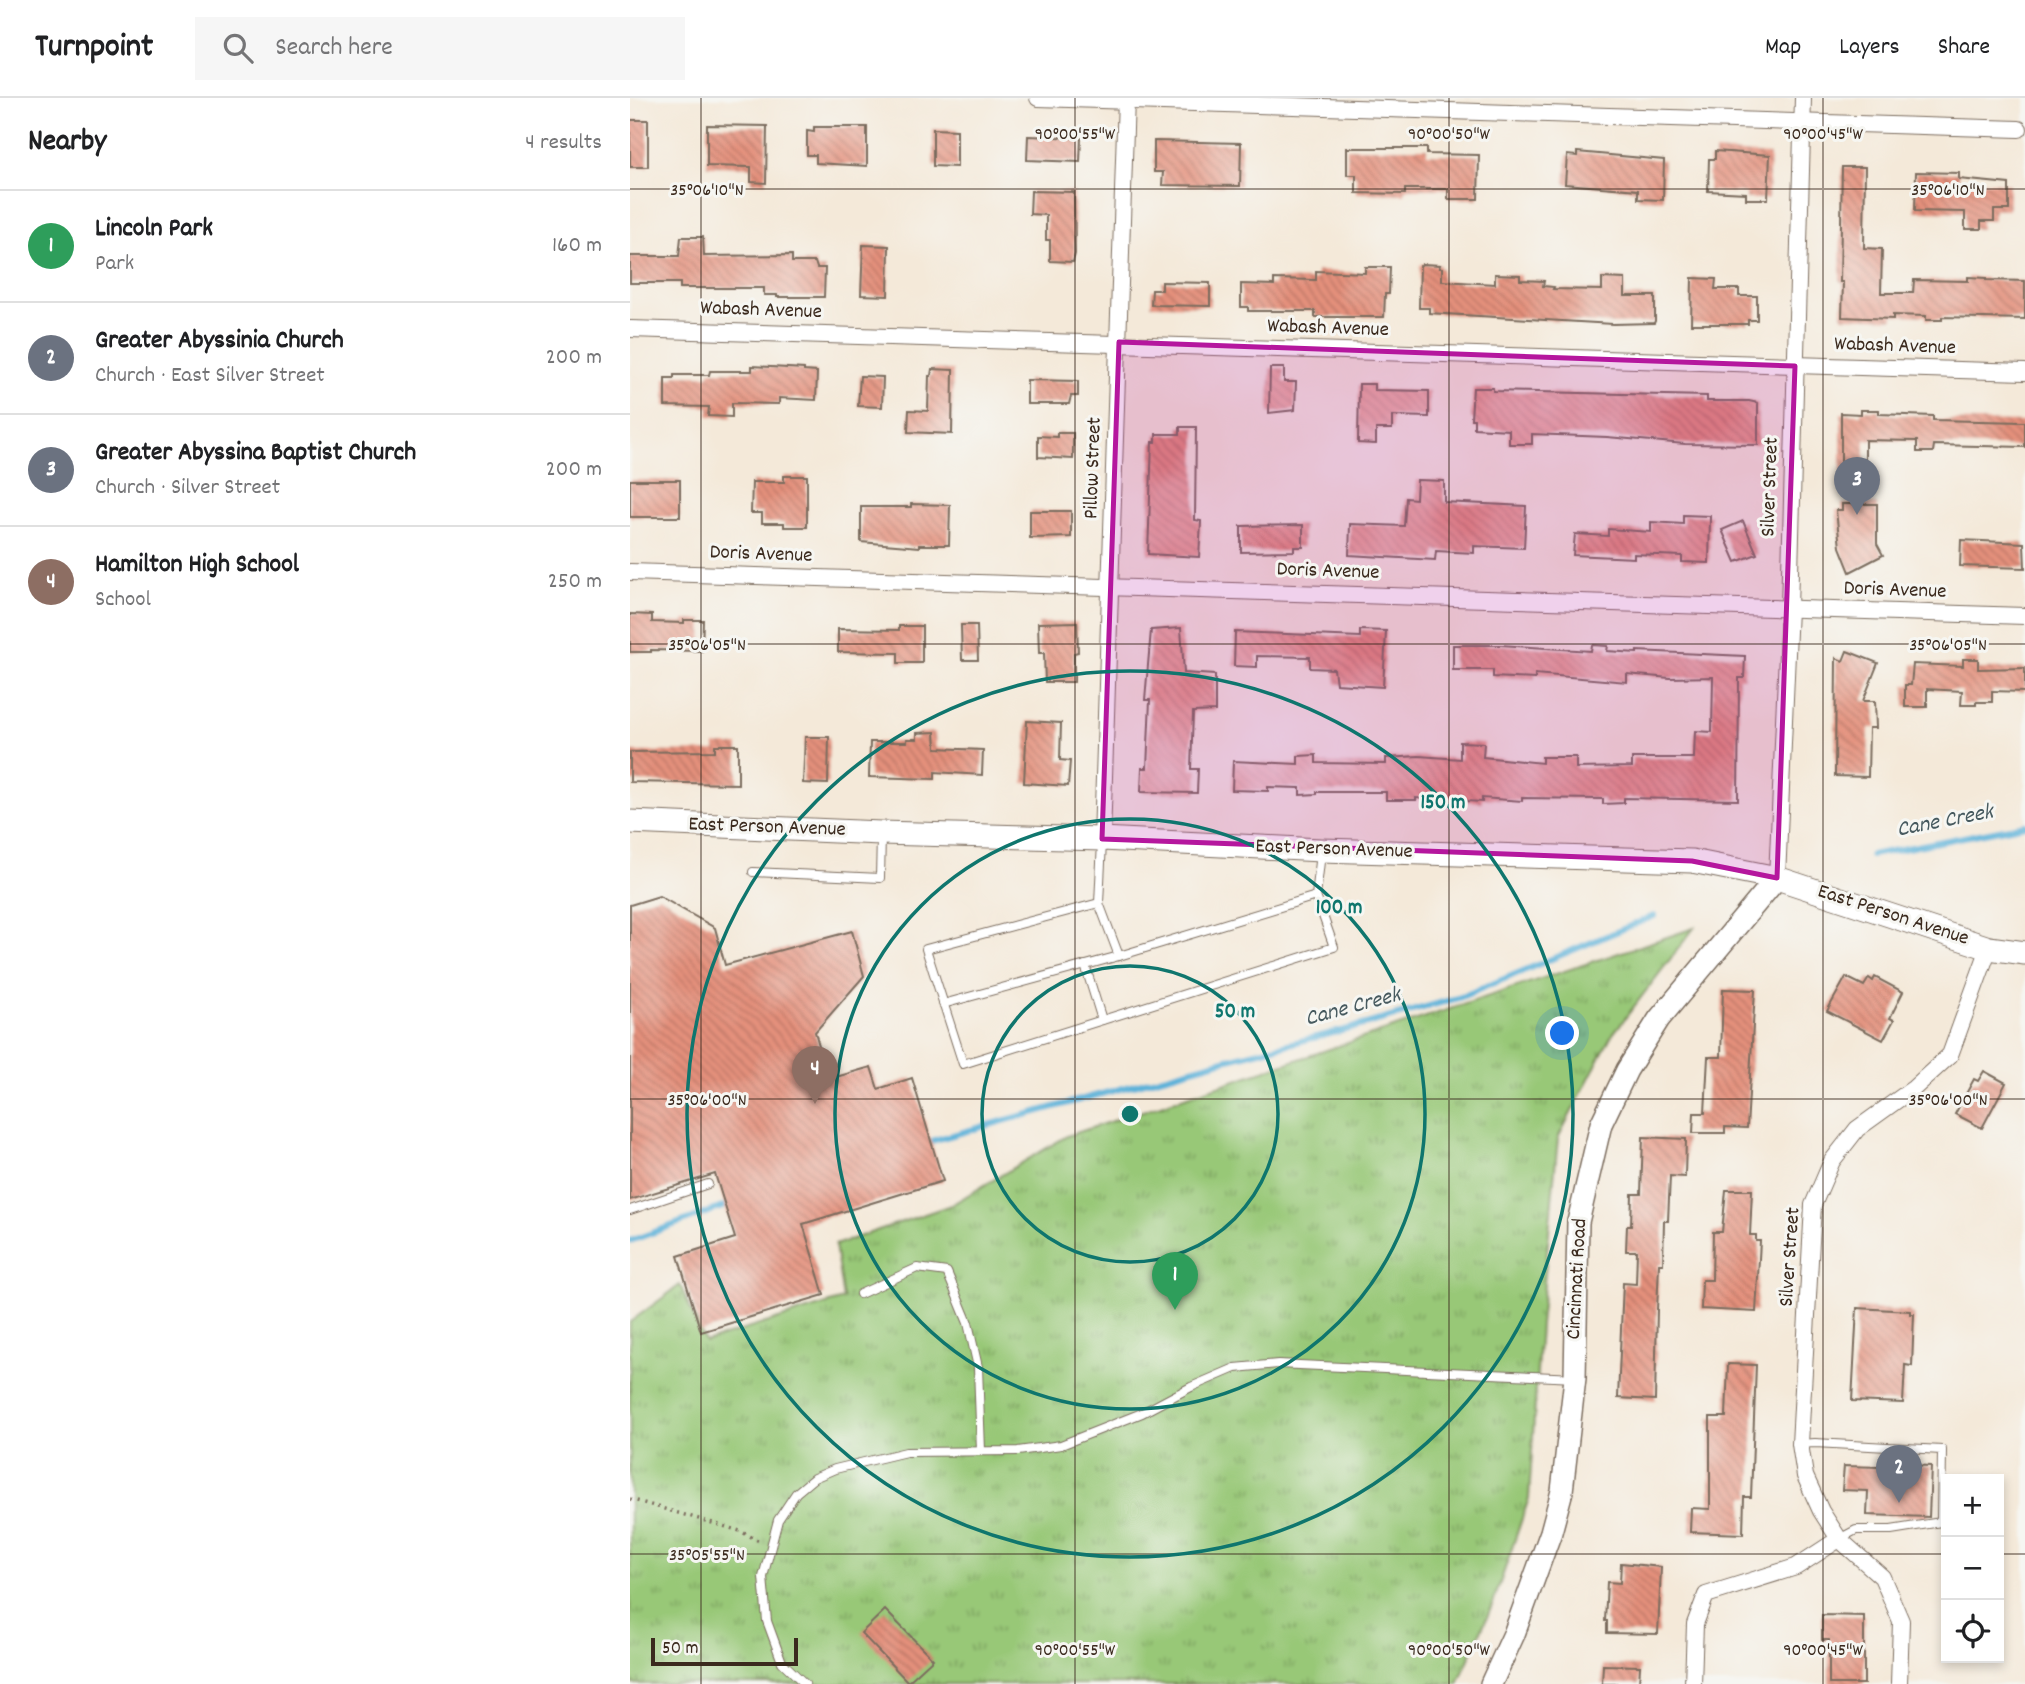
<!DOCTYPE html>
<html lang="en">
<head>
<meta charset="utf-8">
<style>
  body { margin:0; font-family:Dekko,sans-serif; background:#f6f6f6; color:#202124 }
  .controls { position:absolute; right:21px; bottom:21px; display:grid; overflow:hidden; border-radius:0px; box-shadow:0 4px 10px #0003 }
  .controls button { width:63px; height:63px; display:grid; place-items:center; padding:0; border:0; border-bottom:2px solid #e0e0e0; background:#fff; color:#202124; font:35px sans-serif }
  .scale { position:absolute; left:21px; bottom:18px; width:147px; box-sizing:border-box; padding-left:7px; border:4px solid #3b2a1e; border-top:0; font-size:19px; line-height:24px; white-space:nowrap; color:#3b2a1e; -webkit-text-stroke:5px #f6f6f2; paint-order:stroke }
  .you { position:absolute; left:933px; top:936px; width:24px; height:24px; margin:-18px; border:5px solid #fff; border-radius:50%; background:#1a73e8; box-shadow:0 0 0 10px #1a73e833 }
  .badge { display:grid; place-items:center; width:46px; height:46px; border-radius:50%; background:#db2777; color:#fff; font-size:23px; font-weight:700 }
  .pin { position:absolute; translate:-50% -58px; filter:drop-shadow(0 2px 4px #0008) }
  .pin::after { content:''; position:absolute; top:37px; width:24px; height:21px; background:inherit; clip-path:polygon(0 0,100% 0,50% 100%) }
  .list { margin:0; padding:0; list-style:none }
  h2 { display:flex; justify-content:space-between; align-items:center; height:91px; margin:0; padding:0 28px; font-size:30px }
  h2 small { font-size:23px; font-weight:400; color:#757577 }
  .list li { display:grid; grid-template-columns:46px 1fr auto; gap:21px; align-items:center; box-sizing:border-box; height:112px; padding:0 28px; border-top:2px solid #e0e0e0 }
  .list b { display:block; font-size:26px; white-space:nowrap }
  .list p { margin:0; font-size:23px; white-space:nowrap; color:#757577 }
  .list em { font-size:23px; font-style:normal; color:#757577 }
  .icon { flex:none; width:38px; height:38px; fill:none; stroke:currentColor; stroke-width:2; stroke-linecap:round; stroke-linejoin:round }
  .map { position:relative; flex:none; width:1395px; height:1586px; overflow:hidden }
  header { display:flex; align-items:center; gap:42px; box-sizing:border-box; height:98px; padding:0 35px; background:#fff; border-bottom:2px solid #e0e0e0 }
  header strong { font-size:33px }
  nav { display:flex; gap:38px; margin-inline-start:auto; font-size:24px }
  .search { width:490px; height:63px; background:#f6f6f6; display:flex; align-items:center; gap:18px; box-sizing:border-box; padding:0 24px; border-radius:0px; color:#757577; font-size:26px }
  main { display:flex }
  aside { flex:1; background:#fff }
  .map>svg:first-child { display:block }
  .park { fill:url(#park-tufts); stroke:#6a794a; stroke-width:2 }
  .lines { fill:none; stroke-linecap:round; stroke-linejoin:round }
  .stream { stroke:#5db2d9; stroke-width:6 }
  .building { fill:url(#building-back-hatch) }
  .service-casing { stroke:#7c6d5f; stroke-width:10 }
  .minor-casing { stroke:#7c6d5f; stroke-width:18 }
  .tertiary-casing { stroke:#7c6d5f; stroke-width:24 }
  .secondary-casing { stroke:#7c6d5f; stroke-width:25 }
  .path { stroke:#7c6d5f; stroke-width:3.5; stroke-dasharray:2 5; stroke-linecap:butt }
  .service { stroke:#fff; stroke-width:8 }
  .minor { stroke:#fff; stroke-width:16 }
  .tertiary { stroke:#fff; stroke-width:21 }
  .secondary { stroke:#fff; stroke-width:23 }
  .marked { fill:#b5179e; fill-opacity:0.2; stroke:#b5179e; stroke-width:5; stroke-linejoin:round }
  .ticks { fill:none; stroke:#3b2a1e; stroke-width:2; stroke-opacity:0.45 }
  .ring { fill:none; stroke:#0f766e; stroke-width:3.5 }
  .labels { text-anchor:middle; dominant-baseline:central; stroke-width:6; stroke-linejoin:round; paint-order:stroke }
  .street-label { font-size:21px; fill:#3b2a1e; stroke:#f6f6f2 }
  .water-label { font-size:23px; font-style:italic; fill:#475a5f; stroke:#f6f6f2 }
  .ticks-label { font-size:18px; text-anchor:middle; fill:#3b2a1e; stroke:#f6f6f2; stroke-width:6; stroke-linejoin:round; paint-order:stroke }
  .centre { fill:#0f766e; stroke:#f6f6f2; stroke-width:3.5 }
  .ring-label { font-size:21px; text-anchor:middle; font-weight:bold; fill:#0f766e; stroke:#f6f6f2; stroke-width:6; stroke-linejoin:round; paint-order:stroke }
</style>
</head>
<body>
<header>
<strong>Turnpoint</strong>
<div class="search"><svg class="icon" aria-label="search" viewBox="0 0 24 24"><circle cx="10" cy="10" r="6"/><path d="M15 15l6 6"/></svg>Search here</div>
<nav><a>Map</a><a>Layers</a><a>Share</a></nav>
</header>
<main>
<aside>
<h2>Nearby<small>4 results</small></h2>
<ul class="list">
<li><span class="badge" style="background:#2e9e5b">1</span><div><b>Lincoln Park</b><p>Park</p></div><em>160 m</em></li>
<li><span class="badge" style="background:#6b7280">2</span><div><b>Greater Abyssinia Church</b><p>Church · East Silver Street</p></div><em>200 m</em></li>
<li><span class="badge" style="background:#6b7280">3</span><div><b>Greater Abyssina Baptist Church</b><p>Church · Silver Street</p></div><em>200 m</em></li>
<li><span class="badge" style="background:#8d6e63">4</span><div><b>Hamilton High School</b><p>School</p></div><em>250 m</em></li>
</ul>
</aside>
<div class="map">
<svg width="1395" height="1586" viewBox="0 0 1395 1586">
  <defs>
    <pattern id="park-tufts" width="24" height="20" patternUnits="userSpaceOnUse" patternTransform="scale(1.75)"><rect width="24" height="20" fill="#98c877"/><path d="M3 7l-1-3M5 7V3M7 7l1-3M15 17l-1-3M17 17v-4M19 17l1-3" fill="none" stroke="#7da361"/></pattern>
    <pattern id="building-back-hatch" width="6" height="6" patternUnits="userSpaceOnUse" patternTransform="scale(1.75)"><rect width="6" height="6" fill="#e4907c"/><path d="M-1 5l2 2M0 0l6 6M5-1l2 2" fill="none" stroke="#ba7665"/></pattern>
  </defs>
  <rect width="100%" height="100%" fill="#f6f6f2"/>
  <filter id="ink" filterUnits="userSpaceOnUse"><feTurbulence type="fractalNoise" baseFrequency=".0143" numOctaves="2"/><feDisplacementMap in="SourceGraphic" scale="14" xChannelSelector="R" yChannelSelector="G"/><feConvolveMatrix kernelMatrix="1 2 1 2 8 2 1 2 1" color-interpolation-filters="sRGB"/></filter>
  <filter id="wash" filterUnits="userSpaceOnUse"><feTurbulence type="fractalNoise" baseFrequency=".00686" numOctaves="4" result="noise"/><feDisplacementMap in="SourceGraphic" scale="28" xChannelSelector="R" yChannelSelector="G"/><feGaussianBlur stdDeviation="1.57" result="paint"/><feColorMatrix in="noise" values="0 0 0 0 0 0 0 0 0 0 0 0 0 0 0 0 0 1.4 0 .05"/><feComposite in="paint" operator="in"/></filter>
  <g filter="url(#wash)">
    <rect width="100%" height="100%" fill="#f4e9d9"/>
    <polygon class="park" points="1064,830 980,940 928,1040 910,1227 899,1400 864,1503 828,1586 0,1586 0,1224 50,1187 75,1244 213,1201 205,1147 321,1107 437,1038"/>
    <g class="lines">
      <g class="stream">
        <polyline points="1241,757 1395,727"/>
        <polyline points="301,1043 598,961 715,932 831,899 1024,818"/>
        <polyline points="0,1143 95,1108"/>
      </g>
    </g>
    <g id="blocks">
      <g class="building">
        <rect x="0" y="22" width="18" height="47"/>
        <polygon points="77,27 137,28 136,85 121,84 121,69 77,68"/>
        <polygon points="184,29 237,29 237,68 186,65 186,57 177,57 177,33 184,34"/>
        <polygon points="303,31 327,32 327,69 303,68"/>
        <polygon points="398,38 451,40 450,64 397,62"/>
        <polygon points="524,43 611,45 610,88 532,87 533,74 524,74"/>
        <polygon points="717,50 797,50 797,56 849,57 848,101 818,101 818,91 775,91 775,96 726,95 726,77 717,77"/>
        <polygon points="1085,53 1140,57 1138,101 1116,101 1116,95 1078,93 1079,61 1085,61"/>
        <polygon points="947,54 1034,62 1033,102 1008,101 1008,92 935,86 937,57 947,58"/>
        <polygon points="1212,69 1235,69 1234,150 1252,151 1251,195 1283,195 1284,182 1338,183 1338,179 1356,180 1356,182 1395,183 1395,221 1312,219 1312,222 1296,222 1296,218 1263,217 1263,221 1212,219 1213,184 1210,184"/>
        <polygon points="1286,74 1329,75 1329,81 1379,86 1379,112 1364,112 1364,123 1351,123 1351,131 1335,131 1335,114 1285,113"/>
        <polygon points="401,93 444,94 445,156 443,164 420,163 420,142 416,142 416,117 400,116"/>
        <polygon points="51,139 73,139 74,158 162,157 162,164 185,164 187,170 195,170 194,199 147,199 147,197 134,197 134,190 50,190 50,185 0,185 0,158 49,158"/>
        <polygon points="233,147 259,148 258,198 231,197"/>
        <polygon points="792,166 810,167 809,170 812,170 812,183 865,186 865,176 890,177 890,182 914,183 913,188 924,189 923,191 972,192 972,180 995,181 995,198 1025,198 1025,223 1024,225 983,226 799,215 799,210 789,210 790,168"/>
        <polygon points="735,169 760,169 759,196 755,196 754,219 685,219 685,213 618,213 618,209 611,209 611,186 644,187 644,181 686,182 686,173 735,175"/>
        <polygon points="1062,180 1086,181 1085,191 1109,191 1109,198 1127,198 1127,222 1118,222 1118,226 1061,226"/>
        <polygon points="532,184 580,185 580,208 521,207 522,192 532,192"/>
        <polygon points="122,268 174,271 174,273 187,274 186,302 149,300 149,306 102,305 102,319 78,318 79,309 35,308 35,280 44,280 44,277 79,277 80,273 122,273"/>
        <polygon points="640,270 654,270 654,284 666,284 665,312 639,315"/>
        <polygon points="302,271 323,272 322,336 278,334 279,312 298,313 299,278 301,278"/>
        <polygon points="230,278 253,279 252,309 228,308"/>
        <polygon points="397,282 448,283 448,298 441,298 439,306 397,306"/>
        <polygon points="729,286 744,286 744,292 799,293 799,319 762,318 762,331 746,331 746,346 728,345"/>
        <polygon points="843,290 863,290 863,293 1077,298 1077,303 1119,303 1128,305 1128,347 1055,346 977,339 902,336 902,346 879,346 879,332 844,330 844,321 841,321"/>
        <polygon points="1231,312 1249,312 1249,316 1303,318 1303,322 1395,324 1395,349 1304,347 1303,354 1287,354 1287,343 1235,342 1235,375 1211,375 1211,315 1231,316"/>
        <polygon points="550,329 566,329 565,422 571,423 569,459 518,456 522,344 526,344 526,336 550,336"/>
        <polygon points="427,335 443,335 443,361 408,359 408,338 427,339"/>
        <polygon points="154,378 177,378 177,429 154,429 154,425 132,425 132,415 121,415 122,384 154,384"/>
        <rect x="0" y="382" width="50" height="37"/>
        <polygon points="787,382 814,383 814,404 896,408 894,450 844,448 844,455 806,453 805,462 719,457 720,426 774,428 776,400 786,401"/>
        <polygon points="281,406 320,407 319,447 289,447 289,449 231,444 231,409 281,409"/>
        <polygon points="1212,406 1247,406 1247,446 1253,457 1220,474 1210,449 1206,412 1212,412"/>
        <polygon points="400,413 441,413 441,439 400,440"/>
        <polygon points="1053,417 1080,418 1079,465 1052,464 1052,458 1004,456 1004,460 943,457 945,436 978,438 978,431 1021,434 1021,424 1053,426"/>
        <polygon points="1113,423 1127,456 1106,464 1092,432"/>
        <polygon points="673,427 673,449 664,449 664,453 611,454 611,428"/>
        <polygon points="1331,442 1394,445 1395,470 1330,468"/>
        <polygon points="0,516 22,517 22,524 54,525 54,522 73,522 72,553 21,552 21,554 0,554"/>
        <polygon points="447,524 448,554 444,555 444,584 415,584 414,555 409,555 408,525"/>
        <polygon points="331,527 347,527 348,562 332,562"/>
        <polygon points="269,528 292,528 292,565 268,565 268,555 208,554 208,531 269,532"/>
        <polygon points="551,530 554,575 585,577 585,613 563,614 561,671 568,671 567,695 511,694 512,670 517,670 520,602 515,602 521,532"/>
        <polygon points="730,532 756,533 753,589 706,586 704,571 680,570 680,559 627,558 627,569 604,568 605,534 730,539"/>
        <polygon points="823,547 871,547 961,553 962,547 978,548 977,553 1007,555 1007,553 1115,558 1114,580 1109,580 1108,702 994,700 994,705 973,706 973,701 892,700 892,703 852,700 852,704 786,700 786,702 756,702 756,694 687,694 687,696 670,697 670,690 638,689 638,693 602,692 603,663 668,666 668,658 686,657 686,665 756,666 756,660 789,658 830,661 830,644 854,645 853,659 912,665 912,659 946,659 946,670 1002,669 1002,660 1064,660 1065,633 1082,634 1083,579 1040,580 997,576 997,584 905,576 905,581 863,579 863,572 823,572"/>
        <polygon points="1217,553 1248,565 1233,603 1245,603 1246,630 1239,630 1238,679 1205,678 1206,560 1213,563"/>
        <polygon points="1333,561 1348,561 1348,571 1395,570 1395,594 1362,593 1362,604 1346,604 1346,607 1331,607 1332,593 1297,591 1297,609 1275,609 1275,587 1281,587 1283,566 1333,568"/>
        <polygon points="397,623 431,625 430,662 440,663 438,688 394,685"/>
        <polygon points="305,634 306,650 353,652 352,677 305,674 305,681 239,679 240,644 277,644 277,641 287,641 287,635"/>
        <polygon points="175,639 199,639 198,686 173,685"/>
        <polygon points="85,647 108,647 108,686 0,684 0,654 85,653"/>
        <polygon points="29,798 85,830 95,867 222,833 234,878 185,934 199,981 241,969 248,991 282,980 313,1083 173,1126 194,1197 71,1234 48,1158 105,1140 85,1076 0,1102 0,807"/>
        <polygon points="1216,879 1234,888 1239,880 1243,883 1245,879 1273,894 1260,920 1264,922 1253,942 1197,913"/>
        <polygon points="1093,891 1125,892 1117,1030 1095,1029 1095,1035 1063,1035 1064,1015 1075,1015 1078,959 1091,959"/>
        <polygon points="1354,973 1376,985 1352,1030 1325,1016 1344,981 1348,983"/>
        <polygon points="1013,1039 1056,1041 1055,1079 1040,1078 1038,1123 1034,1123 1033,1166 1029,1166 1027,1212 1025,1302 988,1300 993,1185 1006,1186 1007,1153 996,1153 997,1128 1001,1128 1002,1096 1011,1096"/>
        <polygon points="1096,1092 1122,1092 1120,1137 1126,1137 1126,1143 1130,1143 1126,1214 1071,1211 1072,1182 1082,1182 1083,1134 1092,1134"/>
        <polygon points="1227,1210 1280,1213 1280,1216 1284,1216 1282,1268 1275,1267 1273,1305 1222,1303"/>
        <polygon points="1098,1266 1126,1267 1121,1399 1114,1399 1113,1436 1060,1434 1061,1410 1080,1411 1080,1319 1096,1319"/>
        <polygon points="1251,1366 1301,1368 1299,1419 1237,1417 1238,1393 1212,1392 1214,1368 1251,1369"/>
        <polygon points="991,1465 1031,1469 1028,1536 977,1535 977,1523 975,1523 977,1484 990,1485"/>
        <polygon points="255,1512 303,1561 278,1584 231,1535"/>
        <polygon points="1192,1517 1234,1518 1234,1586 1199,1586 1199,1542 1192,1542"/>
        <polygon points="973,1567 1010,1568 1009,1586 972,1586"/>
      </g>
    </g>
  </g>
  <g filter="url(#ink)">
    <use href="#blocks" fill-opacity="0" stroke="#7c6d5f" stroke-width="2"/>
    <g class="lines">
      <defs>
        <g id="service">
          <polyline points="123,774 250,780 251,738"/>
          <polyline points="686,798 691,755"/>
          <polyline points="469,805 296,851 333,966 704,849 686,798 489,858 469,805 472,744"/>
          <polyline points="455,867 472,922"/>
          <polyline points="313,906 489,858"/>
          <polyline points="0,1112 78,1086"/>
          <polyline points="230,1196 287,1170 317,1174 338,1225 348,1269 351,1353"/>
          <polyline points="1170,1346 1185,1345 1312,1352 1311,1424 1261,1432 1226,1432 1209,1441"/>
          <polyline points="175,1586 152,1564 137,1523 133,1479 148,1422 166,1395 184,1380 205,1371 276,1354 388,1353 431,1347 512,1315 561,1289 605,1270 648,1266 945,1280"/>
        </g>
        <g id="minor">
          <polyline points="408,0 1389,31"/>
          <polyline points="0,231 1395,274"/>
          <polyline points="0,474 1395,518"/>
          <polyline points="472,741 496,0"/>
          <polyline points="1147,780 1159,511 1173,0"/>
          <polyline points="1063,1586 1065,1526 1076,1497 1166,1469 1209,1441"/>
          <polyline points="1269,1586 1271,1523 1252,1479 1209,1441 1191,1413 1175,1378 1170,1346 1183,1107 1202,1063 1227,1031 1284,990 1320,957 1359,850"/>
        </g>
        <polyline id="tertiary" points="861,1586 884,1536 921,1434 932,1393 945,1280 948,1124 971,1026 997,972 1029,921 1147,780"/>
        <polyline id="secondary" points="0,724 251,735 472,741 691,752 1062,763 1147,780 1359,850 1395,855"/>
      </defs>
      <use href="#service" class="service-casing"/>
      <use href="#minor" class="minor-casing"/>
      <use href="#tertiary" class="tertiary-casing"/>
      <use href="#secondary" class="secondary-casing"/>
      <polyline class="path" points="0,1401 110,1433 131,1444"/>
      <use href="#service" class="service"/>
      <use href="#minor" class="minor"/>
      <use href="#tertiary" class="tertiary"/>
      <use href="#secondary" class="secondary"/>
    </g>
  </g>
  <path class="marked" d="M489 244 1165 268 1147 780 1062 763 472 741Z"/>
  <path class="ticks" d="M71 0V1586M445 0V1586M819 0V1586M1193 0V1586M0 91H1395M0 546H1395M0 1001H1395M0 1456H1316M1369 1456H1395"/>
  <g class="ring">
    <circle cx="500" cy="1016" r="148"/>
    <circle cx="500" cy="1016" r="295"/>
    <circle cx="500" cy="1016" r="443"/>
  </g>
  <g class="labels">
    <g class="street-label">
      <text transform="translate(131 213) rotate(2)">Wabash Avenue</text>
      <text transform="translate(698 231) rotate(2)">Wabash Avenue</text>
      <text transform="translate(1265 249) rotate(2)">Wabash Avenue</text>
      <text transform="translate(464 370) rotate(-88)">Pillow Street</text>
      <text transform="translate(1141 389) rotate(-88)">Silver Street</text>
      <text transform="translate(131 457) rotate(2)">Doris Avenue</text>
      <text transform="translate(698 474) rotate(2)">Doris Avenue</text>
      <text transform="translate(1265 493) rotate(2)">Doris Avenue</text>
      <text transform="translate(137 730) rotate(2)">East Person Avenue</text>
      <text transform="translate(704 752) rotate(2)">East Person Avenue</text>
      <text transform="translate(1263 818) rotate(18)">East Person Avenue</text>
      <text transform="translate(1161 1159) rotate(-86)">Silver Street</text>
      <text transform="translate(948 1181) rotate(-87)">Cincinnati Road</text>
    </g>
    <g class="water-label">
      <text transform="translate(1315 724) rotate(-11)">Cane Creek</text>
      <text transform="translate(723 910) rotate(-15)">Cane Creek</text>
    </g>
  </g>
  <g class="ticks-label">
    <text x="445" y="41">90°00'55"W</text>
    <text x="819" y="41">90°00'50"W</text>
    <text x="1193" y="41">90°00'45"W</text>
    <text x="77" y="97">35°06'10"N</text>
    <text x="1318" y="97">35°06'10"N</text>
    <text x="77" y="552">35°06'05"N</text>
    <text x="1318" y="552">35°06'05"N</text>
    <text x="77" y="1007">35°06'00"N</text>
    <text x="1318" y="1007">35°06'00"N</text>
    <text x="77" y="1462">35°05'55"N</text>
    <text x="445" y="1557">90°00'55"W</text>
    <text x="819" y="1557">90°00'50"W</text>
    <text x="1193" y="1557">90°00'45"W</text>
  </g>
  <circle cx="500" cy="1016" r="10" class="centre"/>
  <g class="ring-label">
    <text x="813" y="710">150 m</text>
    <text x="709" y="815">100 m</text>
    <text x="605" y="919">50 m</text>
  </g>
</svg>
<div class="controls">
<button>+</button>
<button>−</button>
<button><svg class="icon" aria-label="locate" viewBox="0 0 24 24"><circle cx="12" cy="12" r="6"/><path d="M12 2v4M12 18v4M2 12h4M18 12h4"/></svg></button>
</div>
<div class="scale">50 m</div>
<div class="you"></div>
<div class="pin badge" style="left:545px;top:1212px;background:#2e9e5b">1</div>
<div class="pin badge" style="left:1269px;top:1405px;background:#6b7280">2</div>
<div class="pin badge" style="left:1227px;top:417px;background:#6b7280">3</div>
<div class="pin badge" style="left:185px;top:1006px;background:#8d6e63">4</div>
</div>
</main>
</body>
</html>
